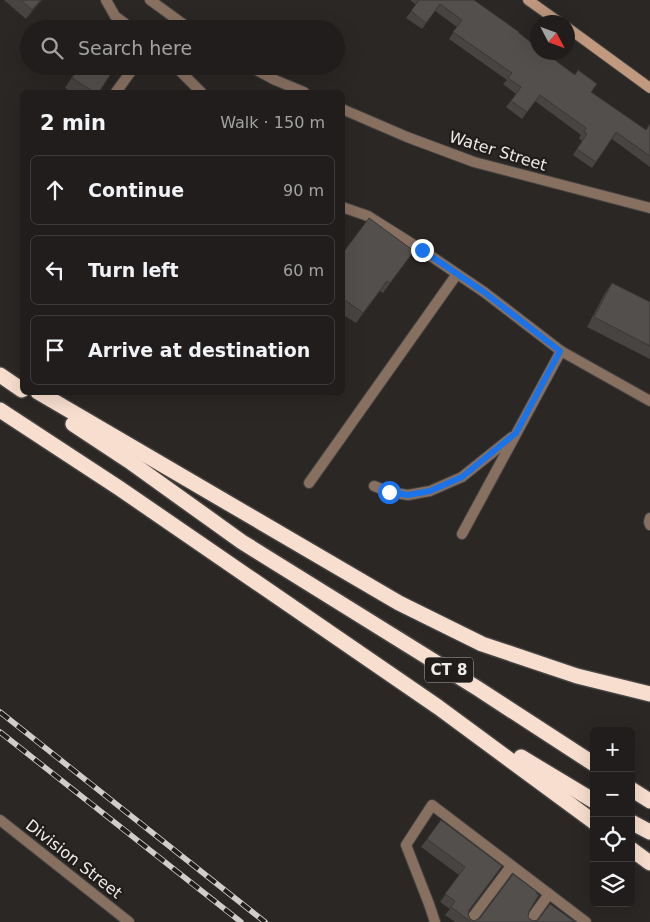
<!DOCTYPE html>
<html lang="en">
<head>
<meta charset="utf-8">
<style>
  body { margin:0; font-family:"DejaVu Sans",sans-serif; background:#282625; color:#f1f3f6 }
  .controls { position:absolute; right:15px; bottom:15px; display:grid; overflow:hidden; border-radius:8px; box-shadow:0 5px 20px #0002 }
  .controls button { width:45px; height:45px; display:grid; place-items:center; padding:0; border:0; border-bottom:1px solid #3d3b3b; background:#201d1c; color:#f1f3f6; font:25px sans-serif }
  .compass { position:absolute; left:530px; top:15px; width:45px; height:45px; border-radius:50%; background:#201d1c; box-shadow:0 5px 20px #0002; rotate:131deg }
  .stop { position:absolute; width:15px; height:15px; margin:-11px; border:4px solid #1a73e8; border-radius:50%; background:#fff }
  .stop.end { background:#1a73e8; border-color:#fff; box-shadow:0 1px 5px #0008 }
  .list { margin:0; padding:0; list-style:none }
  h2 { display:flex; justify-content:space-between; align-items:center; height:65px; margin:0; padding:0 20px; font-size:21px }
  h2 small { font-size:16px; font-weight:400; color:#a2a2a3 }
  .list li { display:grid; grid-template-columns:32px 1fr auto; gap:15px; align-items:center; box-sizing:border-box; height:70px; margin:0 10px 10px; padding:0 10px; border:1px solid #3d3b3b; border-radius:8px }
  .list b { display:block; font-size:19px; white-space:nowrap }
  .list em { font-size:16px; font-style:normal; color:#a2a2a3 }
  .icon { flex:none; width:28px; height:28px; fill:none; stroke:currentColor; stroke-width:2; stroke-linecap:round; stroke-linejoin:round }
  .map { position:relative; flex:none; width:650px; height:922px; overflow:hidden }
  .search { position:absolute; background:#201d1c; box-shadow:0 5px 20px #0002; left:20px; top:20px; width:325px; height:55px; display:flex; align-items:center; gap:12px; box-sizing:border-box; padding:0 18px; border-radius:28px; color:#a2a2a3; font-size:19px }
  .panel { position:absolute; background:#201d1c; box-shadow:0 5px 20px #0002; left:20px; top:90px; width:325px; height:305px; border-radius:8px }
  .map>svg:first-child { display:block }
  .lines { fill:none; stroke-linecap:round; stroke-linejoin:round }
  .service-casing { stroke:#454341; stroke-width:12 }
  .minor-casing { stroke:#454341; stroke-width:12 }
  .secondary-casing { stroke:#454341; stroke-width:12 }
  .motorway-casing { stroke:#454341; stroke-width:18 }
  .service { stroke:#887060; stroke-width:10 }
  .minor { stroke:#887060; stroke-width:10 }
  .secondary { stroke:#c0997f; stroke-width:10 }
  .motorway { stroke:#f7dece; stroke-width:15 }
  .rail-casing { stroke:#d0cdcc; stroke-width:5.5 }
  .rail { stroke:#201d1b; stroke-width:4; stroke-dasharray:11; stroke-linecap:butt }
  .wall { fill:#474442 }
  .shaded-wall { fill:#3a3736 }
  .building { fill:#534f4d; stroke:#3a3736 }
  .route { stroke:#1a73e8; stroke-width:6 }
  .labels { text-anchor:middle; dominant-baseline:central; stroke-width:4.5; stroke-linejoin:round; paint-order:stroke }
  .shield { fill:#201d1b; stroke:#b0aead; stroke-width:1 }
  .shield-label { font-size:15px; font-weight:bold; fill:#eeeceb }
  .street-label { font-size:16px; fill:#eeeceb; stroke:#201d1b }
</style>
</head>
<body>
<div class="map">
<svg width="650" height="922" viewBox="0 0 650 922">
  <rect width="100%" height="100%" fill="#2a2725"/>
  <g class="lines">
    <defs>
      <g id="service">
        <polyline points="106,0 115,16 132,29"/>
        <polyline points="175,66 201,92"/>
        <polyline points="116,92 135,66"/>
        <polyline points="342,207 368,216 422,250 484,292 561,351 650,401"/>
        <polyline points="309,483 457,274"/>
        <polyline points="374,486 389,492 408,495 430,491 462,477 512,437"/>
        <polyline points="650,518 649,522 650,525"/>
        <polyline points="462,534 561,351"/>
        <polyline points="435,922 429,904 406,845 432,805 586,922"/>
        <polyline points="469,922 511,866"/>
        <polyline points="529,922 549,894"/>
      </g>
      <g id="minor">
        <polyline points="150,0 190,29"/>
        <polyline points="249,66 275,80 304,92"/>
        <polyline points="342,109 407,137 474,162 650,208"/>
        <polyline points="0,820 129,922"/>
      </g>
      <g id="secondary">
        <polyline points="528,0 559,22"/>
        <polyline points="568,28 650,88"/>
      </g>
      <g id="motorway">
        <polyline points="0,375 22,390"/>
        <polyline points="38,392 399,603 482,644 577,676 650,694"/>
        <polyline points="0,410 119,488 438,707 594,822"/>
        <polyline points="73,424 129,461 242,542 477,688 594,764"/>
        <polyline points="521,757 594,801"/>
        <polyline points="631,789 650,801"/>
        <polyline points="631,822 650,832"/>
        <polyline points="631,849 650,863"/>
      </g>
    </defs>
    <use href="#service" class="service-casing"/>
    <use href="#minor" class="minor-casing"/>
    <use href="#secondary" class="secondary-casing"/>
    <use href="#motorway" class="motorway-casing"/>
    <use href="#service" class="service"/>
    <use href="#minor" class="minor"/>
    <use href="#secondary" class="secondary"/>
    <use href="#motorway" class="motorway"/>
    <defs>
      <g id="rail">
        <polyline points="0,712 265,922"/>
        <polyline points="0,732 241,922"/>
      </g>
    </defs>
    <use href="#rail" class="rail-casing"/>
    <use href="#rail" class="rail"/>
  </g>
  <g class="wall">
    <polygon points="4,0 42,0 26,19"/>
    <polygon points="410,0 474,0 519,33 591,92 646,130 650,124 650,167 612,139 592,168 573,155 582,141 579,138 581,135 535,101 522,119 506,107 516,94 503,84 507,80 449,39 457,27 435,11 422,29 406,18 416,5"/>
    <polygon points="79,66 99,92 72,92 65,88"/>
    <polygon points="414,251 383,293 380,291 356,323 342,314 342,254"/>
    <polygon points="612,283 650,302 650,359 587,327 605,293"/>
    <polygon points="441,820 502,866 469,911 468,914 470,919 474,921 529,911 528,917 530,919 533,921 575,922 455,922 445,915 450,909 440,902 459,875 421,847"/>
  </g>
  <polygon class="shaded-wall" points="41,0 42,0 26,19 32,10"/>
  <g class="building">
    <polygon points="21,0 41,0 32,10"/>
    <polygon points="419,0 474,0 519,32 519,33 538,48 538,52 544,52 575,75 578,70 597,84 591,92 646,130 650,124 650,156 616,132 596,162 577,149 587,134 584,132 586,128 540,95 527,112 511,101 521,87 508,78 512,73 453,32 462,20 440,4 426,23 411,11"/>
    <polygon points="79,66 116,66 99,92 94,92 72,78"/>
    <polygon points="369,218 414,251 390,283 387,281 363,313 342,298 342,254"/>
    <polygon points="612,283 650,302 650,346 594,317"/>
    <polygon points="441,820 502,866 469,910 468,914 470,919 474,921 480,918 513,874 537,892 536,893 539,895 529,911 528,917 530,919 533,921 538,920 550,904 575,922 471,922 451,907 455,901 445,894 465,867 427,839"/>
  </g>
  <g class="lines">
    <polyline class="route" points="389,492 408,495 430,491 462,477 516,433 560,351 484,292 422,250"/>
  </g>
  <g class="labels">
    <rect class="shield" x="425" y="657.5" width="48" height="25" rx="4"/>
    <g class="shield-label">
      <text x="449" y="670">CT 8</text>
    </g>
    <g class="street-label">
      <text transform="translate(498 151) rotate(17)">Water Street</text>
      <text transform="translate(74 859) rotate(38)">Division Street</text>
    </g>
  </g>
</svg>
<div class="controls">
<button>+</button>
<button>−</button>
<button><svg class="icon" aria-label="locate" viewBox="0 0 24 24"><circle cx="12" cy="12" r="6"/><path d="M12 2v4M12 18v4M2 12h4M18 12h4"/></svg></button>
<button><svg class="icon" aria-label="layers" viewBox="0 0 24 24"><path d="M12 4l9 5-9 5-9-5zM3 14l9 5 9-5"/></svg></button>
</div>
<svg class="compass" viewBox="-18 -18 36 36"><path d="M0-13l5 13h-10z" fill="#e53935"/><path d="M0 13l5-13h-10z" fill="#a2a2a3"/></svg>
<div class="stop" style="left:389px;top:492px"></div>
<div class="stop end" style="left:422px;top:250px"></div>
<div class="search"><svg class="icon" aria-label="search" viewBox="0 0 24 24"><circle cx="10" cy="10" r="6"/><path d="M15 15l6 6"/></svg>Search here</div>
<section class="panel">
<h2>2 min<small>Walk · 150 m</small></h2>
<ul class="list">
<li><svg class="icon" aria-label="ahead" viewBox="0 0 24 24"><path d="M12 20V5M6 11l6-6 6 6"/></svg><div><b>Continue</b></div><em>90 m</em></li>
<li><svg class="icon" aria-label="left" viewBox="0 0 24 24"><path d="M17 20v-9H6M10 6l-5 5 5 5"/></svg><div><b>Turn left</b></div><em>60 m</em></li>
<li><svg class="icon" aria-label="arrive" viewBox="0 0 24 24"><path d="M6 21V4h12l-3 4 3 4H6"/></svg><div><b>Arrive at destination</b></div></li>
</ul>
</section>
</div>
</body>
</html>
